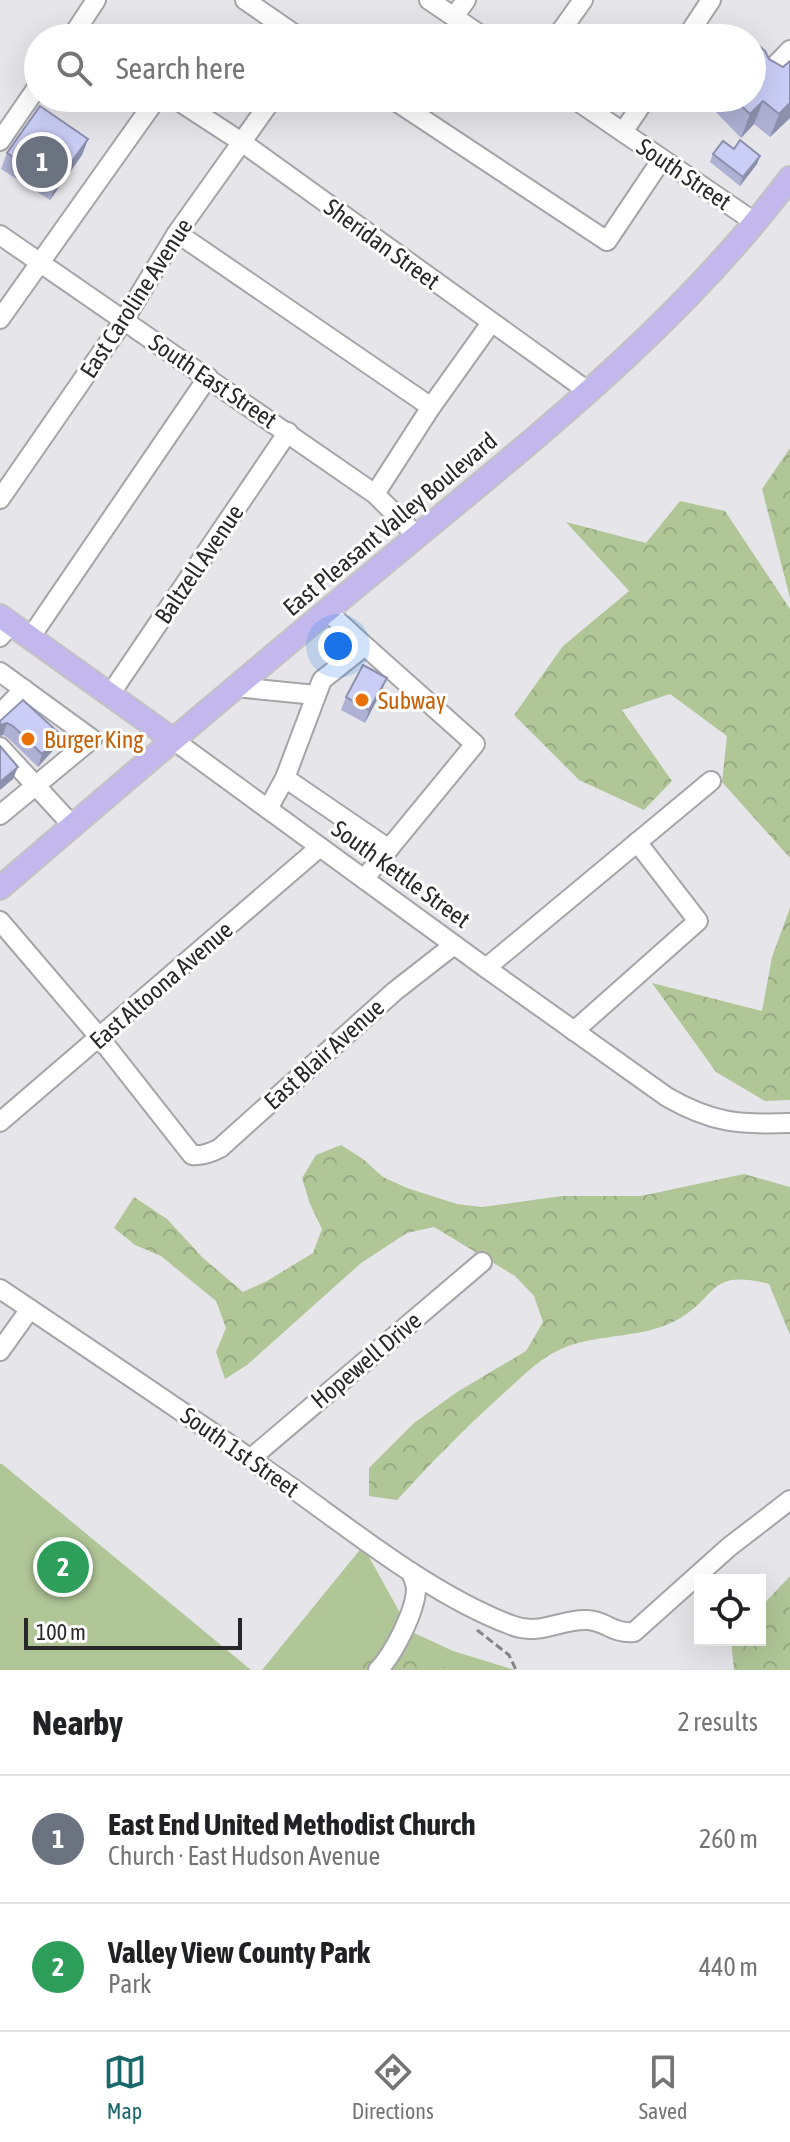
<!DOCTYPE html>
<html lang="en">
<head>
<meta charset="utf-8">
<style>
  body { margin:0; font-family:"Asap Condensed",sans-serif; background:#f6f6f6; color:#202124 }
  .controls { position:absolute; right:24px; bottom:24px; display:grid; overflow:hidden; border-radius:0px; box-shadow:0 8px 32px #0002 }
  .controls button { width:72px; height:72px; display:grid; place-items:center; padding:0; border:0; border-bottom:2px solid #e0e0e0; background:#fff; color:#202124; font:40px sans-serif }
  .scale { position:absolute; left:24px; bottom:20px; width:218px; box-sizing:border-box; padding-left:8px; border:4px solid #282829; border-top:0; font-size:22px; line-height:28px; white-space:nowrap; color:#282829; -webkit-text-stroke:6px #fff; paint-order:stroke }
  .you { position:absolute; left:338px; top:646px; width:28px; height:28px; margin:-20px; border:6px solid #fff; border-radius:50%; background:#1a73e8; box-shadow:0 0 0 12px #1a73e833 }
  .badge { display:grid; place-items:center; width:52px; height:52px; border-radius:50%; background:#1a686a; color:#fff; font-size:26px; font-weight:700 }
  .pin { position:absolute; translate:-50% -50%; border:4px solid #fff; box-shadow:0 2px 8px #0006 }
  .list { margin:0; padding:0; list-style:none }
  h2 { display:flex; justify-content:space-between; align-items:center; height:104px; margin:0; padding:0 32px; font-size:34px }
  h2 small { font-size:26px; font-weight:400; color:#757577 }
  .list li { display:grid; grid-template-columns:52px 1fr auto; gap:24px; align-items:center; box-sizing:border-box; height:128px; padding:0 32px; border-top:2px solid #e0e0e0 }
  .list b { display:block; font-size:30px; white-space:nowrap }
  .list p { margin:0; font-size:26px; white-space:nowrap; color:#757577 }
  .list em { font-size:26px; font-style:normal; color:#757577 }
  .icon { flex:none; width:44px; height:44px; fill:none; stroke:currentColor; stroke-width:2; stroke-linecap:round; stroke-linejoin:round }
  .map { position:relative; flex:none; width:790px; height:1670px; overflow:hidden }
  .search { position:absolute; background:#fff; box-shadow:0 8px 32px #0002; left:24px; right:24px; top:24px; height:88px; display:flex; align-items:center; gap:20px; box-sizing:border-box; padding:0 28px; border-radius:44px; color:#757577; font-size:30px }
  .sheet { height:360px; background:#fff }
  nav { display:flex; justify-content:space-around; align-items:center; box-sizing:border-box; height:112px; border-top:2px solid #e0e0e0; background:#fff; font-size:22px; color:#757577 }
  nav a { display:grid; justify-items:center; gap:4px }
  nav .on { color:#1a686a }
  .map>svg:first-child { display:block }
  .green { fill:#b0c697 }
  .forest { fill:url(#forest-crowns) }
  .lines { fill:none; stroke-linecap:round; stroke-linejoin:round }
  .minor-casing { stroke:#a5a5a9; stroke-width:22 }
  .major-casing { stroke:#c3c3c3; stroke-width:26 }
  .path { stroke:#848486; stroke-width:3; stroke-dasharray:8 4; stroke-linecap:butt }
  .minor { stroke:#fff; stroke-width:18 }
  .major { stroke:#c2b8ee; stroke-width:22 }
  .wall { fill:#aeb1d4 }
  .shaded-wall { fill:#8d90ac }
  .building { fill:#cacef6; stroke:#8d90ac; stroke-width:2 }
  .food-dot { fill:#e8710a; stroke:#fff; stroke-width:3 }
  .labels { text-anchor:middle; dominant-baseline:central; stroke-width:6; stroke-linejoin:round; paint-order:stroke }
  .street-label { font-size:24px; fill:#282829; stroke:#fff }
  .food-label { font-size:24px; fill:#c56008; stroke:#fff; text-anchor:start }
</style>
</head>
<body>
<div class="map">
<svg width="790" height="1670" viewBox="0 0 790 1670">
  <defs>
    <pattern id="forest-crowns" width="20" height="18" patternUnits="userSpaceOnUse" patternTransform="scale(2)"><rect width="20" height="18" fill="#b0c697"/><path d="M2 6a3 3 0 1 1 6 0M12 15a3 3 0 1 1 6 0" fill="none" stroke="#97aa82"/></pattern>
  </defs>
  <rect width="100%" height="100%" fill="#e6e6ea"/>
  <g class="green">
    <polygon points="0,1464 2,1464 251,1670 0,1670"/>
    <polygon points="363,1546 410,1631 453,1651 515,1670 262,1670"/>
  </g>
  <g class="forest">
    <polygon points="790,448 790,598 762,489"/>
    <polygon points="680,501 725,511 790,609 790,858 722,782 727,736 670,694 622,710 672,781 644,810 579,780 514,715 563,646 629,591 566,522 646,543"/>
    <polygon points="790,908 790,1100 765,1101 716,1072 652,983 762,1011 772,957"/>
    <path d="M341 1145 363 1159 383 1177 407 1188 457 1204 482 1207 562 1196H641L744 1174 790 1187V1335L769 1284C706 1268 719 1298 675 1321 642 1338 602 1334 568 1346 542 1356 525 1374 505 1392 466 1427 432 1462 397 1500L369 1496V1468L414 1423 457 1392 526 1351 543 1322 534 1296 515 1276 434 1227 407 1233 361 1263 247 1365 225 1379 216 1352 226 1328 216 1301 161 1256 135 1245 114 1228 134 1197 167 1219 203 1258 243 1292 267 1281 313 1253 322 1229 310 1204 302 1178 316 1155Z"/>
    <polygon points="790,1576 790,1670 734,1670 731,1640 760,1640 760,1608"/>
    <polygon points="362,1642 454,1670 357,1670"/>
  </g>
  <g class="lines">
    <defs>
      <g id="minor">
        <polyline points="245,0 300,38"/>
        <polyline points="429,0 485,38"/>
        <polyline points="454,17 466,0"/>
        <polyline points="71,38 96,0"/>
        <polyline points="556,38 583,0"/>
        <polyline points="686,38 711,0"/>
        <polyline points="768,73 790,50"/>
        <polyline points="174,98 243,143 589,392"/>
        <polyline points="391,98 607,241 662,159"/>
        <polyline points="573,98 756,223"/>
        <polyline points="623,132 646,98"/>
        <polyline points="0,141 38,86"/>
        <polyline points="177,233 431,407"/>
        <polyline points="0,235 375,494 417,536"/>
        <polyline points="0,319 157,98"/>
        <polyline points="375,494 431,407 491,323"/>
        <polyline points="0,499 124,320 177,233 273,98"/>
        <polyline points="327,611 365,646"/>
        <polyline points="0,637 11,624"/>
        <polyline points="30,638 208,377"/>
        <polyline points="0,672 92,739 0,815"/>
        <polyline points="235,687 316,695"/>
        <polyline points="109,696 288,432"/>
        <polyline points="0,714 24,689"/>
        <path d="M172 739 486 968 667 1097C712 1123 740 1125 790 1123"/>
        <polyline points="0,747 72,825"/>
        <polyline points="285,778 389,849"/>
        <polyline points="268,809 285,778 322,680 365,646 475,744 364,879"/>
        <path d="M0 921 100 1038 192 1155C203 1156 211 1153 220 1148L395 991 454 945"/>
        <polyline points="486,968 711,781"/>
        <polyline points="574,1031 698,921 637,842"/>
        <polyline points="0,1122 320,847"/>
        <path d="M0 1289C97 1354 195 1420 291 1487 358 1535 434 1596 511 1625 542 1637 561 1618 588 1620 606 1621 613 1634 634 1632L729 1547 790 1500"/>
        <polyline points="0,1351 30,1309"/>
        <polyline points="250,1459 482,1262"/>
        <path d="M378 1670C393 1655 415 1612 416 1590 416 1584 413 1577 411 1572"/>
      </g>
      <g id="major">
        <polyline points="0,616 172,739"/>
        <path d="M0 888C130 776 261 665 393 556 534 439 680 325 790 178"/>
      </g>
    </defs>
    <use href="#minor" class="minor-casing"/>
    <use href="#major" class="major-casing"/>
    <polyline class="path" points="477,1630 509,1655 516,1670"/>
    <use href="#minor" class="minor"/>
    <use href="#major" class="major"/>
  </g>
  <g class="wall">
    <polygon points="752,40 790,118 770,137 754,124 741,138 710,106 713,98 752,98"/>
    <polygon points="88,139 82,155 50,200 1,169 7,153"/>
    <polygon points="734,149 760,156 757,164 740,186 710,162 713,154"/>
    <polygon points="382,690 365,723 341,710 346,697"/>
    <polygon points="23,700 56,747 38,767 8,738 3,735 0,736 0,721"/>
  </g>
  <g class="shaded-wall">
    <polygon points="763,101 754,124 741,138 750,114"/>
    <polygon points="790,103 790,118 770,137 779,114"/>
    <polygon points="88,139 82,155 50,200 56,184"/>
    <polygon points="760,156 757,164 740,186 743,177"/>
    <polygon points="387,678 382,690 365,723 369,710"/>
    <polygon points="7,723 3,735 0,736 0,725"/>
    <polygon points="61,735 56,747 38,767 42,754"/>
    <polygon points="18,767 13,779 0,790 0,782"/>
  </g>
  <g class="building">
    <polygon points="752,40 765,51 769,59 783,67 790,61 790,103 779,114 763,101 750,114 733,98 752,98"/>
    <polygon points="40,106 88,139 56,184 7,153"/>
    <polygon points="740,140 760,156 743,177 713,154 723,141 734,149"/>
    <polygon points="363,665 387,678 369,710 346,697"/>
    <polygon points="23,700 61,735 42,754 13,726 7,723 0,725 0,721"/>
    <polygon points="0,746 18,767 0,782"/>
  </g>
  <g class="food-dot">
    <circle cx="362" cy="700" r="8"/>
    <circle cx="28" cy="739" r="8"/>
  </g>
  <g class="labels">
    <g class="street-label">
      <text transform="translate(684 174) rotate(34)">South Street</text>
      <text transform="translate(382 244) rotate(36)">Sheridan Street</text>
      <text transform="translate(136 298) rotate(-57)">East Caroline Avenue</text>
      <text transform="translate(213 381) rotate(34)">South East Street</text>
      <text transform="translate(390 524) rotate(-40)">East Pleasant Valley Boulevard</text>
      <text transform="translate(199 564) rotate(-56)">Baltzell Avenue</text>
      <text transform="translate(401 874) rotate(36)">South Kettle Street</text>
      <text transform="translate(161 985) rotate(-41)">East Altoona Avenue</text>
      <text transform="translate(324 1054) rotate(-42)">East Blair Avenue</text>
      <text transform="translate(366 1360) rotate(-40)">Hopewell Drive</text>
      <text transform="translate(240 1452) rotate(35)">South 1st Street</text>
    </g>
    <g class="food-label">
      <text x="378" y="700">Subway</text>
      <text x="44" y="739">Burger King</text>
    </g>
  </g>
</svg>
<div class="controls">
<button><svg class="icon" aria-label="locate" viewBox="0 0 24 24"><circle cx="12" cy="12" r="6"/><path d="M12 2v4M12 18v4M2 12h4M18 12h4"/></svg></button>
</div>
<div class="scale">100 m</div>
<div class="you"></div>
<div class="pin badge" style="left:42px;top:162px;background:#6b7280">1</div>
<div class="pin badge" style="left:63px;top:1567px;background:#2e9e5b">2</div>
<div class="search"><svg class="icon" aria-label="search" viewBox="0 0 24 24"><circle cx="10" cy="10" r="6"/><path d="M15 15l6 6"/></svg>Search here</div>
</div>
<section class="sheet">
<h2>Nearby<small>2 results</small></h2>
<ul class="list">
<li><span class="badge" style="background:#6b7280">1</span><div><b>East End United Methodist Church</b><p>Church · East Hudson Avenue</p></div><em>260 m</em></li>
<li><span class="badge" style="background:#2e9e5b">2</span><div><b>Valley View County Park</b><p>Park</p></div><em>440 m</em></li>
</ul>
</section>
<nav>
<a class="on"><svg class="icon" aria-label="map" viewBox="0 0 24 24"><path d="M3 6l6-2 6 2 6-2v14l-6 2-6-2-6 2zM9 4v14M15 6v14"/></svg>Map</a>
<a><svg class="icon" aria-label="directions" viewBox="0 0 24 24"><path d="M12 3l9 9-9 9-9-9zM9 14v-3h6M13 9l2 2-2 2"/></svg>Directions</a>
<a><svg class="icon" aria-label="saved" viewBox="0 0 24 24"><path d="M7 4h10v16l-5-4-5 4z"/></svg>Saved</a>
</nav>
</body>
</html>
